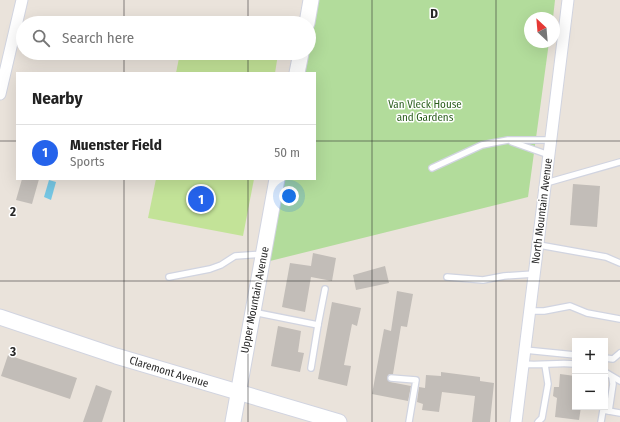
<!DOCTYPE html>
<html lang="en">
<head>
<meta charset="utf-8">
<style>
  body { margin:0; font-family:"Fira Sans Condensed",sans-serif; background:#f6f6f6; color:#222 }
  .controls { position:absolute; right:12px; bottom:12px; display:grid; overflow:hidden; border-radius:0px; box-shadow:0 4px 16px #0002 }
  .controls button { width:36px; height:36px; display:grid; place-items:center; padding:0; border:0; border-bottom:1px solid #e0e0e0; background:#fff; color:#222; font:20px sans-serif }
  .compass { position:absolute; left:524px; top:12px; width:36px; height:36px; border-radius:50%; background:#fff; box-shadow:0 4px 16px #0002; rotate:334deg }
  .you { position:absolute; left:289px; top:196px; width:14px; height:14px; margin:-10px; border:3px solid #fff; border-radius:50%; background:#1a73e8; box-shadow:0 0 0 6px #1a73e833 }
  .badge { display:grid; place-items:center; width:26px; height:26px; border-radius:50%; background:#2563eb; color:#fff; font-size:13px; font-weight:700 }
  .pin { position:absolute; translate:-50% -50%; border:2px solid #fff; box-shadow:0 1px 4px #0006 }
  .list { margin:0; padding:0; list-style:none }
  h2 { display:flex; justify-content:space-between; align-items:center; height:52px; margin:0; padding:0 16px; font-size:17px }
  h2 small { font-size:13px; font-weight:400; color:#767676 }
  .list li { display:grid; grid-template-columns:26px 1fr auto; gap:12px; align-items:center; box-sizing:border-box; height:56px; padding:0 16px; border-top:1px solid #e0e0e0 }
  .list b { display:block; font-size:15px; white-space:nowrap }
  .list p { margin:0; font-size:13px; white-space:nowrap; color:#767676 }
  .list em { font-size:13px; font-style:normal; color:#767676 }
  .icon { flex:none; width:22px; height:22px; fill:none; stroke:currentColor; stroke-width:2; stroke-linecap:round; stroke-linejoin:round }
  .map { position:relative; flex:none; width:620px; height:422px; overflow:hidden }
  .search { position:absolute; background:#fff; box-shadow:0 4px 16px #0002; left:16px; top:16px; width:300px; height:44px; display:flex; align-items:center; gap:10px; box-sizing:border-box; padding:0 14px; border-radius:22px; color:#767676; font-size:15px }
  .panel { position:absolute; background:#fff; box-shadow:0 4px 16px #0002; left:16px; top:72px; width:300px; height:108px; border-radius:0px }
  .map>svg:first-child { display:block }
  .green { fill:#b2dc9b }
  .pitch { fill:#c3e398 }
  .water { fill:#76c7e4 }
  .building { fill:#c2bdb8 }
  .lines { fill:none; stroke-linecap:round; stroke-linejoin:round }
  .lane-casing { stroke:#d1d4e0; stroke-width:8 }
  .street-casing { stroke:#d1d4e0; stroke-width:13 }
  .secondary-casing { stroke:#d1d4e0; stroke-width:17 }
  .lane { stroke:#fff; stroke-width:5.5 }
  .street { stroke:#fff; stroke-width:11 }
  .secondary { stroke:#fff; stroke-width:15 }
  .grid { fill:none; stroke:#282828; stroke-width:1; stroke-opacity:0.55 }
  .labels { text-anchor:middle; dominant-baseline:central; stroke-width:3; stroke-linejoin:round; paint-order:stroke }
  .park-label { font-size:11px; fill:#2c5f1f; stroke:#fff }
  .street-label { font-size:11px; fill:#282828; stroke:#fff }
  .grid-label { font-size:13px; text-anchor:middle; font-weight:bold; fill:#282828; stroke:#fff; stroke-width:3; stroke-linejoin:round; paint-order:stroke }
</style>
</head>
<body>
<div class="map">
<svg width="620" height="422" viewBox="0 0 620 422">
  <rect width="100%" height="100%" fill="#eae3db"/>
  <polygon class="green" points="319,0 555,0 553,18 530,18 530,42 549,42 528,197 270,261 285,179 315,179 315,73 305,73"/>
  <g class="pitch">
    <polygon points="180,53 274,53 278,54 275,73 176,73"/>
    <polygon points="156,179 254,179 243,236 148,218"/>
  </g>
  <polygon class="water" points="49,180 56,182 51,200 44,197"/>
  <g class="building">
    <polygon points="22,179 39,179 32,204 16,200"/>
    <polygon points="573,184 600,186 597,227 570,225"/>
    <polygon points="313,253 336,258 332,281 311,277 305,312 282,307 290,263 311,266"/>
    <polygon points="385,266 389,283 356,290 353,275"/>
    <polygon points="397,291 413,294 407,327 401,326 393,374 389,374 387,378 390,382 411,386 408,401 372,394 384,329 391,331"/>
    <polygon points="332,302 361,308 357,326 352,324 344,365 351,366 347,386 318,379"/>
    <polygon points="278,326 301,331 298,352 304,353 300,372 271,366"/>
    <polygon points="8,355 77,378 70,399 1,376"/>
    <polygon points="441,372 480,377 480,381 494,383 490,422 472,422 475,396 442,392 439,412 422,410 423,404 417,402 419,387 425,388 426,375 441,376"/>
    <polygon points="560,374 575,376 575,407 581,407 579,420 555,417 557,398 553,396 554,387 559,387"/>
    <polygon points="96,385 112,391 102,422 83,422"/>
  </g>
  <g class="lines">
    <defs>
      <g id="lane">
        <polyline points="512,142 549,155"/>
        <polyline points="432,168 482,145 508,140 551,140"/>
        <polyline points="546,183 620,162"/>
        <polyline points="539,245 606,257 620,263"/>
        <polyline points="169,277 210,269 221,265 235,256 263,254"/>
        <polyline points="447,277 483,280 504,276 534,274"/>
        <polyline points="530,311 544,311 570,306 587,313 620,319"/>
        <polyline points="253,312 318,325 325,289"/>
        <polyline points="525,350 575,355"/>
        <polyline points="605,358 613,359 620,353"/>
        <path d="M523 364C541 366 557 362 575 364"/>
        <polyline points="311,368 318,325"/>
        <polyline points="605,372 620,381"/>
        <polyline points="391,378 416,380 409,422"/>
        <polyline points="609,411 613,384 612,377"/>
        <polyline points="538,422 542,418 548,384 545,365"/>
        <polyline points="601,422 603,410 620,413"/>
      </g>
      <g id="street">
        <polyline points="0,94 22,0"/>
        <polyline points="516,422 568,0"/>
      </g>
      <g id="secondary">
        <polyline points="307,23 311,0"/>
        <polyline points="297,73 301,53"/>
        <polyline points="0,317 116,356 339,422"/>
        <polyline points="233,422 277,179"/>
      </g>
    </defs>
    <use href="#lane" class="lane-casing"/>
    <use href="#street" class="street-casing"/>
    <use href="#secondary" class="secondary-casing"/>
    <use href="#lane" class="lane"/>
    <use href="#street" class="street"/>
    <use href="#secondary" class="secondary"/>
  </g>
  <path class="grid" d="M124 0V23M248 0V23M372 0V422M496 0V422M124 53V73M248 53V73M0 141H17M315 141H620M124 179V422M248 179V422M0 281H620"/>
  <g class="labels">
    <g class="park-label">
      <text x="425" y="104">Van Vleck House<tspan x="425" dy="13">and Gardens</tspan></text>
    </g>
    <g class="street-label">
      <text transform="translate(542 211) rotate(-83)">North Mountain Avenue</text>
      <text transform="translate(255 300) rotate(-79)">Upper Mountain Avenue</text>
      <text transform="translate(169 372) rotate(17)">Claremont Avenue</text>
    </g>
  </g>
  <g class="grid-label">
    <text x="434" y="18">D</text>
    <text x="13" y="216">2</text>
    <text x="13" y="356">3</text>
  </g>
</svg>
<div class="controls">
<button>+</button>
<button>−</button>
</div>
<svg class="compass" viewBox="-18 -18 36 36"><path d="M0-13l5 13h-10z" fill="#e53935"/><path d="M0 13l5-13h-10z" fill="#767676"/></svg>
<div class="you"></div>
<div class="pin badge" style="left:201px;top:199px">1</div>
<div class="search"><svg class="icon" aria-label="search" viewBox="0 0 24 24"><circle cx="10" cy="10" r="6"/><path d="M15 15l6 6"/></svg>Search here</div>
<section class="panel">
<h2>Nearby<small></small></h2>
<ul class="list">
<li><span class="badge">1</span><div><b>Muenster Field</b><p>Sports</p></div><em>50 m</em></li>
</ul>
</section>
</div>
</body>
</html>
